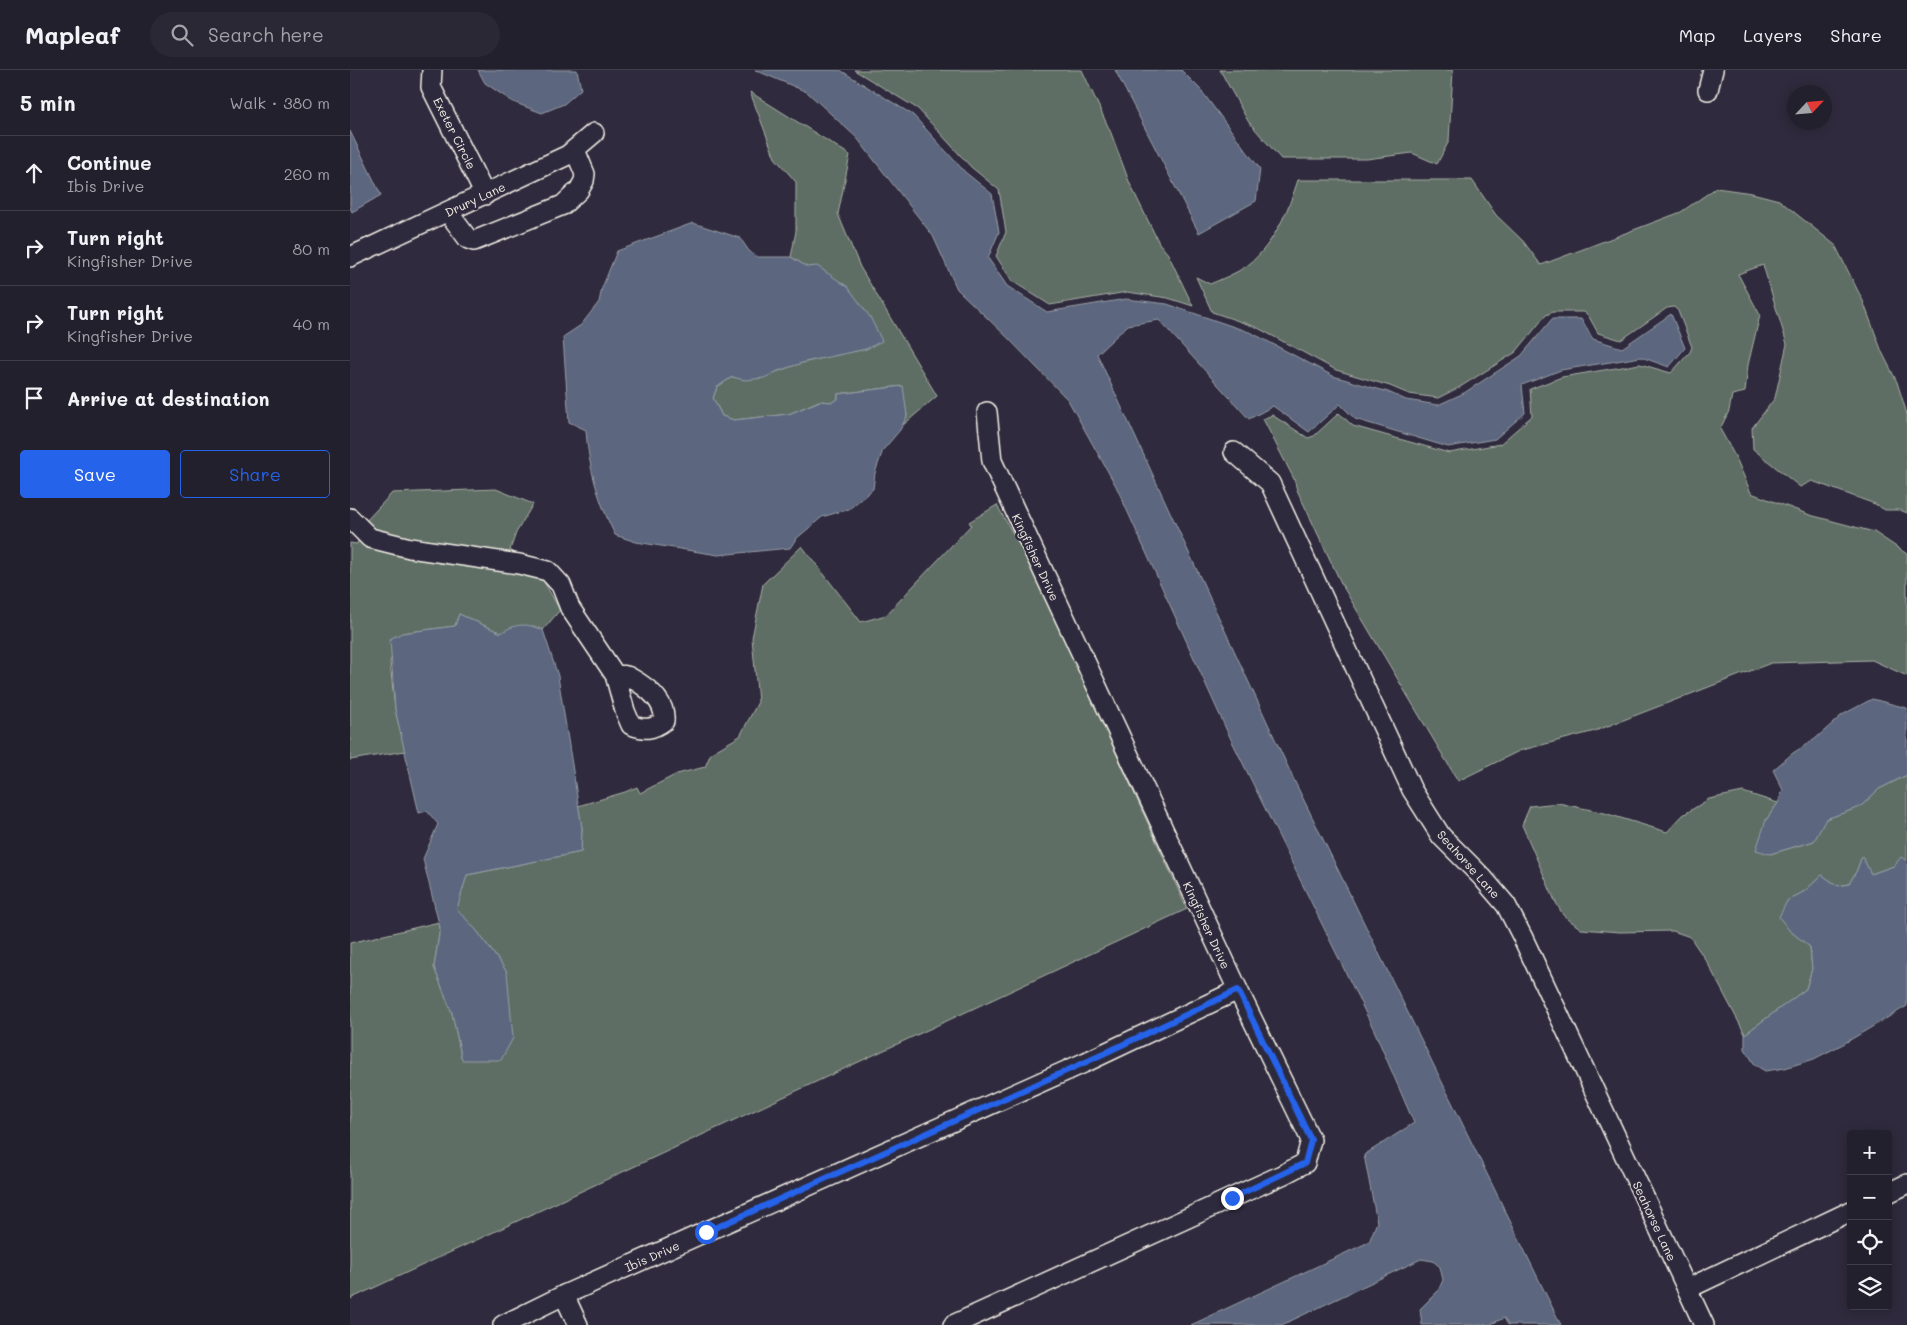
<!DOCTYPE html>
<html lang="en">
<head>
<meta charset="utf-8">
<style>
  body { margin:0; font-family:Mali,sans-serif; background:#2b2836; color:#f1f3f6 }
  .controls { position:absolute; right:15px; bottom:15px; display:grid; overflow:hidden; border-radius:5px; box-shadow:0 2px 12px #0003 }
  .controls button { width:45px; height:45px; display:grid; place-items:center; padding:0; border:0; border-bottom:1px solid #403e4a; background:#23202e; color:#f1f3f6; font:25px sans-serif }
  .compass { position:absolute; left:1437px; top:15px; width:45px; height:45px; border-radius:50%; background:#23202e; box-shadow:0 2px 12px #0003; rotate:64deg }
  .stop { position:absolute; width:15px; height:15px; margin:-11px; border:4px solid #2563eb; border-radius:50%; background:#fff }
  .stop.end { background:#2563eb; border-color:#fff; box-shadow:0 1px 5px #0008 }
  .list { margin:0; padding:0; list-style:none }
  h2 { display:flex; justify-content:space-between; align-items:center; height:65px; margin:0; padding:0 20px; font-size:21px }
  h2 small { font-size:16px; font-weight:400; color:#a3a3aa }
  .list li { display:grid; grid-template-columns:32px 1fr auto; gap:15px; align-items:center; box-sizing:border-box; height:75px; padding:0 20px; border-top:1px solid #403e4a }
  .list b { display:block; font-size:19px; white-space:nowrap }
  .list p { margin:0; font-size:16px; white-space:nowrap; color:#a3a3aa }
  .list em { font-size:16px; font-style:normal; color:#a3a3aa }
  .actions { display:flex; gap:10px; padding:15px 20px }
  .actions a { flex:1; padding:11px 0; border:1px solid #2563eb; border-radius:5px; text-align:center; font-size:18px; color:#2563eb }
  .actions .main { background:#2563eb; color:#fff }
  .icon { flex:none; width:28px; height:28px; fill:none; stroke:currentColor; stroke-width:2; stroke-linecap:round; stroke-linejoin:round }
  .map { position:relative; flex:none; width:1557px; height:1255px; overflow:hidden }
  header { display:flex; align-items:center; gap:30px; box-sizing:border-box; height:70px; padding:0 25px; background:#23202e; border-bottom:1px solid #403e4a }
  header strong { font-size:24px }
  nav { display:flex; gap:28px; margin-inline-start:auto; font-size:18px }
  .search { width:350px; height:45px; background:#2b2836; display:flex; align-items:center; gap:12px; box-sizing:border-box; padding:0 18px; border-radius:28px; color:#a3a3aa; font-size:19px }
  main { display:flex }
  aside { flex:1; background:#23202e }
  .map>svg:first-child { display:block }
  .green { fill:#5e6e65; stroke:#a9b0a6 }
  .water { fill:#5b667e; stroke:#989ea8 }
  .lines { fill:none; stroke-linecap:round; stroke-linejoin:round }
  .minor-casing { stroke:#f4f1e8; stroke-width:22 }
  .minor { stroke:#2f2a3d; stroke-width:19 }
  .route { stroke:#2563eb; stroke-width:6 }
  .labels { text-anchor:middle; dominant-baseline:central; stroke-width:5; stroke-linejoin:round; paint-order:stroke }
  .street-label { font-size:12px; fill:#f4f1e8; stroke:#2f2a3d }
</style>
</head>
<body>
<header>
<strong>Mapleaf</strong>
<div class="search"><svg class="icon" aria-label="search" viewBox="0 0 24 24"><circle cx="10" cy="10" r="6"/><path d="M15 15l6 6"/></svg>Search here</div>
<nav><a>Map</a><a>Layers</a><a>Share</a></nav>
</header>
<main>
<aside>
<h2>5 min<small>Walk · 380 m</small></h2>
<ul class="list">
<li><svg class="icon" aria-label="ahead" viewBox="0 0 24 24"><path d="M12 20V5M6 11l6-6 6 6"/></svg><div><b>Continue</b><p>Ibis Drive</p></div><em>260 m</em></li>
<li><svg class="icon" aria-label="right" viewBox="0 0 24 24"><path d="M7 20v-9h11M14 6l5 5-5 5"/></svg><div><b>Turn right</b><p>Kingfisher Drive</p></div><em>80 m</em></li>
<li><svg class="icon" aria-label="right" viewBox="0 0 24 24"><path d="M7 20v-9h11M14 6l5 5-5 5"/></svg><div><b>Turn right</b><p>Kingfisher Drive</p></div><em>40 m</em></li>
<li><svg class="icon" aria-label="arrive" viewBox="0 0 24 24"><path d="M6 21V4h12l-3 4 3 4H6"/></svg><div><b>Arrive at destination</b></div></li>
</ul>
<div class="actions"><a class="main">Save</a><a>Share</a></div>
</aside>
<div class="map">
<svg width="1557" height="1255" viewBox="0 0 1557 1255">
  <rect width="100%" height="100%" fill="#2f2a3d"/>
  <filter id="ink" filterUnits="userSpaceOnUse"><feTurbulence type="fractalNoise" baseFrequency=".02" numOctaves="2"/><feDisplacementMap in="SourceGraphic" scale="10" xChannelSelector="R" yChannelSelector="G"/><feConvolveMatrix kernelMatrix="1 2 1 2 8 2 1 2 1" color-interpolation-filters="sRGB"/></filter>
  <g filter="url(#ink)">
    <g class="green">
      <polygon points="504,0 732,0 761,63 780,114 809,173 818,184 843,236 818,228 777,222 700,235 662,211 646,186 656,162 649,120 621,97 568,39"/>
      <polygon points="870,0 1103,0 1099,71 1087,94 1062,83 1017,89 931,89 898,51"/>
      <path d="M400 22 500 85 488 144 510 197 587 326 552 356 557 346 552 316 488 324V329L482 332 469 331 439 344 384 350 372 346 363 328 367 317 382 307C412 313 427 299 456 292 476 287 496 283 516 279L520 247 457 197 441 187 446 161V112L425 88Z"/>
      <path d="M948 110H1122L1146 145 1173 171 1191 195 1331 142 1366 118 1402 123 1429 130 1485 175 1513 231 1532 282 1547 312 1557 344V443L1550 440H1535L1525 434 1462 411 1450 417 1403 379 1402 358 1425 328 1437 274 1413 195 1388 204 1410 245 1398 295 1395 322 1382 325 1379 341 1370 359 1387 390 1401 423 1460 445 1524 462 1557 484V606L1522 590 1421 593 1245 661 1169 681 1108 711 992 515 947 420 944 409 913 349 922 345 958 368 964 366 989 343 1003 356 1099 383 1150 374 1182 346 1180 319 1212 307 1290 294 1321 303 1340 282 1342 277 1328 241 1324 237 1317 238 1271 270 1248 263 1238 245 1234 242H1203L1196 245 1166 282 1110 317 1088 328 1059 324 1040 316 986 300 906 257 862 242 846 207 860 214C872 209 887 203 898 195 924 174 938 141 948 110Z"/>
      <polygon points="146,419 183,434 166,463 160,480 184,494 210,540 193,560 183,556 151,563 109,544 105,556 52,563 40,592 45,639 55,681 0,690 0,473 7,474 15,452 42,423"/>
      <polygon points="647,435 681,496 837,839 0,1229 0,873 89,852 90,858 84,897 102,943 112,990 157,902 127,861 106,839 117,805 231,782 232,758 228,736 275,722 287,717 290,723 327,704 355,697 361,683 390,666 408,632 402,568 413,514 452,476 511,552 536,545 621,455 619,452"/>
      <polygon points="1557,705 1557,791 1551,788 1544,796 1521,804 1512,787 1507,800 1499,814 1488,816 1472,805 1455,821 1437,831 1439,860 1460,877 1462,899 1456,919 1395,964 1357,892 1340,867 1323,861 1270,862 1231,859 1213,845 1205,831 1172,755 1180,736 1208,733 1251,742 1317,762 1333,745 1359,729 1393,722 1428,733 1416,750 1420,784 1464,771 1475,749 1510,737 1529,719"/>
    </g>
    <g class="water">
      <polygon points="128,0 227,0 231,19 214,34 192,43 163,32 135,13"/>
      <polygon points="405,0 490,0 563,45 615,102 642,124 649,162 638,188 657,216 697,242 776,229 817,234 902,263 983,306 1038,322 1056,330 1088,335 1114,323 1171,286 1202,249 1231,249 1243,269 1272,278 1321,244 1335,278 1319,297 1291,287 1211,300 1172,315 1175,343 1145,369 1098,377 1005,349 990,334 959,362 923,336 899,349 809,250 778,255 747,284 944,710 1211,1255 1158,1255 1154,1248 1139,1255 1072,1255 1070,1239 1088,1221 1093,1210 1090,1197 1083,1191 1071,1189 932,1255 841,1255 1019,1172 1027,1152 1014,1085 1064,1053 1024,960 877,661 766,416 718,330 658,268 607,219 583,166 507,68 457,22"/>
      <polygon points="765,0 831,0 850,19 910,99 906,131 849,163"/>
      <polygon points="0,61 31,125 2,142 0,137"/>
      <path d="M343 153 390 168 399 181 407 187H441L457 197 467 196 498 217 520 247 532 271 516 279 455 292 428 301 414 308 395 310 382 307 367 317 363 328 372 346 384 350 439 344 470 331 482 332 488 329V324L553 316 557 346 550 360 533 380 525 403 523 419 499 439 472 447 446 469 440 478 368 485 286 472 265 465C249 433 238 396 236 360L219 352 213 267 231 255 249 232 252 218 267 181Z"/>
      <path d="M109 544 151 563C166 553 176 553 193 560L208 606 232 758 231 782 117 805 107 839 127 861 157 902 163 968 151 990H112L102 943 84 897 90 858 73 789 88 754 77 741 69 743 45 639 40 569 52 563 105 556Z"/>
      <polygon points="1522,629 1557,638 1557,705 1529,719 1510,737 1476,749 1464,771 1420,784 1406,780 1416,750 1428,733 1433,720 1423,700 1443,683 1465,669 1492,645"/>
      <polygon points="1512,786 1521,804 1544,796 1551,787 1557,791 1557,936 1495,973 1464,989 1435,998 1415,1001 1405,995 1395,979 1395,964 1456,919 1462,899 1460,877 1439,860 1429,847 1437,831 1455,821 1472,805 1488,816 1499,814 1507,800"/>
    </g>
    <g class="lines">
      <defs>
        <g id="minor">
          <polyline points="82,0 81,17 135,125"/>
          <polyline points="1358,20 1363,0"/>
          <polyline points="98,142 118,169 124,171 213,135 229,120 234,111 235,104 225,80"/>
          <polyline points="0,187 218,85 244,63"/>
          <polyline points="884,382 920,413 1062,720 1091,766 1132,807 1156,835 1172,866 1354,1255"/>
          <path d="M0 448 20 468 60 478 169 494 198 501 211 515 220 538 265 605 275 641 281 655C294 660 302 660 314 651 316 632 297 617 281 608 277 605 271 605 265 605"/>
          <polyline points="1538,1123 1557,1114"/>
          <polyline points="1337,1219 1501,1141"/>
          <polyline points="214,1225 228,1255"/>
          <polyline points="153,1255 214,1225 736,992 888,920"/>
          <polyline points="603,1255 934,1104 955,1093 961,1070 888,920 642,391 637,342"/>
        </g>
      </defs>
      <use href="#minor" class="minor-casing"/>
      <use href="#minor" class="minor"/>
    </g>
  </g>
  <g class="lines" filter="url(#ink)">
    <polyline class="route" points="356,1162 736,992 888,920 961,1070 955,1093 882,1128"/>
  </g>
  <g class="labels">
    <g class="street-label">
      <text transform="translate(105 63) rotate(63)">Exeter Circle</text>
      <text transform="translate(125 129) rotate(-25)">Drury Lane</text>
      <text transform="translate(686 487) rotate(65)">Kingfisher Drive</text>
      <text transform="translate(1119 794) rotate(48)">Seahorse Lane</text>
      <text transform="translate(857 855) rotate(65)">Kingfisher Drive</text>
      <text transform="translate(1305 1151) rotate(65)">Seahorse Lane</text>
      <text transform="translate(302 1186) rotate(-24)">Ibis Drive</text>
    </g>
  </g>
</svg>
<div class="controls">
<button>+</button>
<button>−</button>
<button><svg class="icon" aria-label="locate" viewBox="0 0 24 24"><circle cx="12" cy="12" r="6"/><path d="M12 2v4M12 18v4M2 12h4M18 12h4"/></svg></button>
<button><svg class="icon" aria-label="layers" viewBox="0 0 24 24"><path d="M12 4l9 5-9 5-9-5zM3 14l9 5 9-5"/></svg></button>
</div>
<svg class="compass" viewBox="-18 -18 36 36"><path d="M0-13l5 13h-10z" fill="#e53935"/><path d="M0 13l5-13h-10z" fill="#a3a3aa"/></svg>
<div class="stop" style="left:356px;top:1162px"></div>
<div class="stop end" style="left:882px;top:1128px"></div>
</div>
</main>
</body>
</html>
